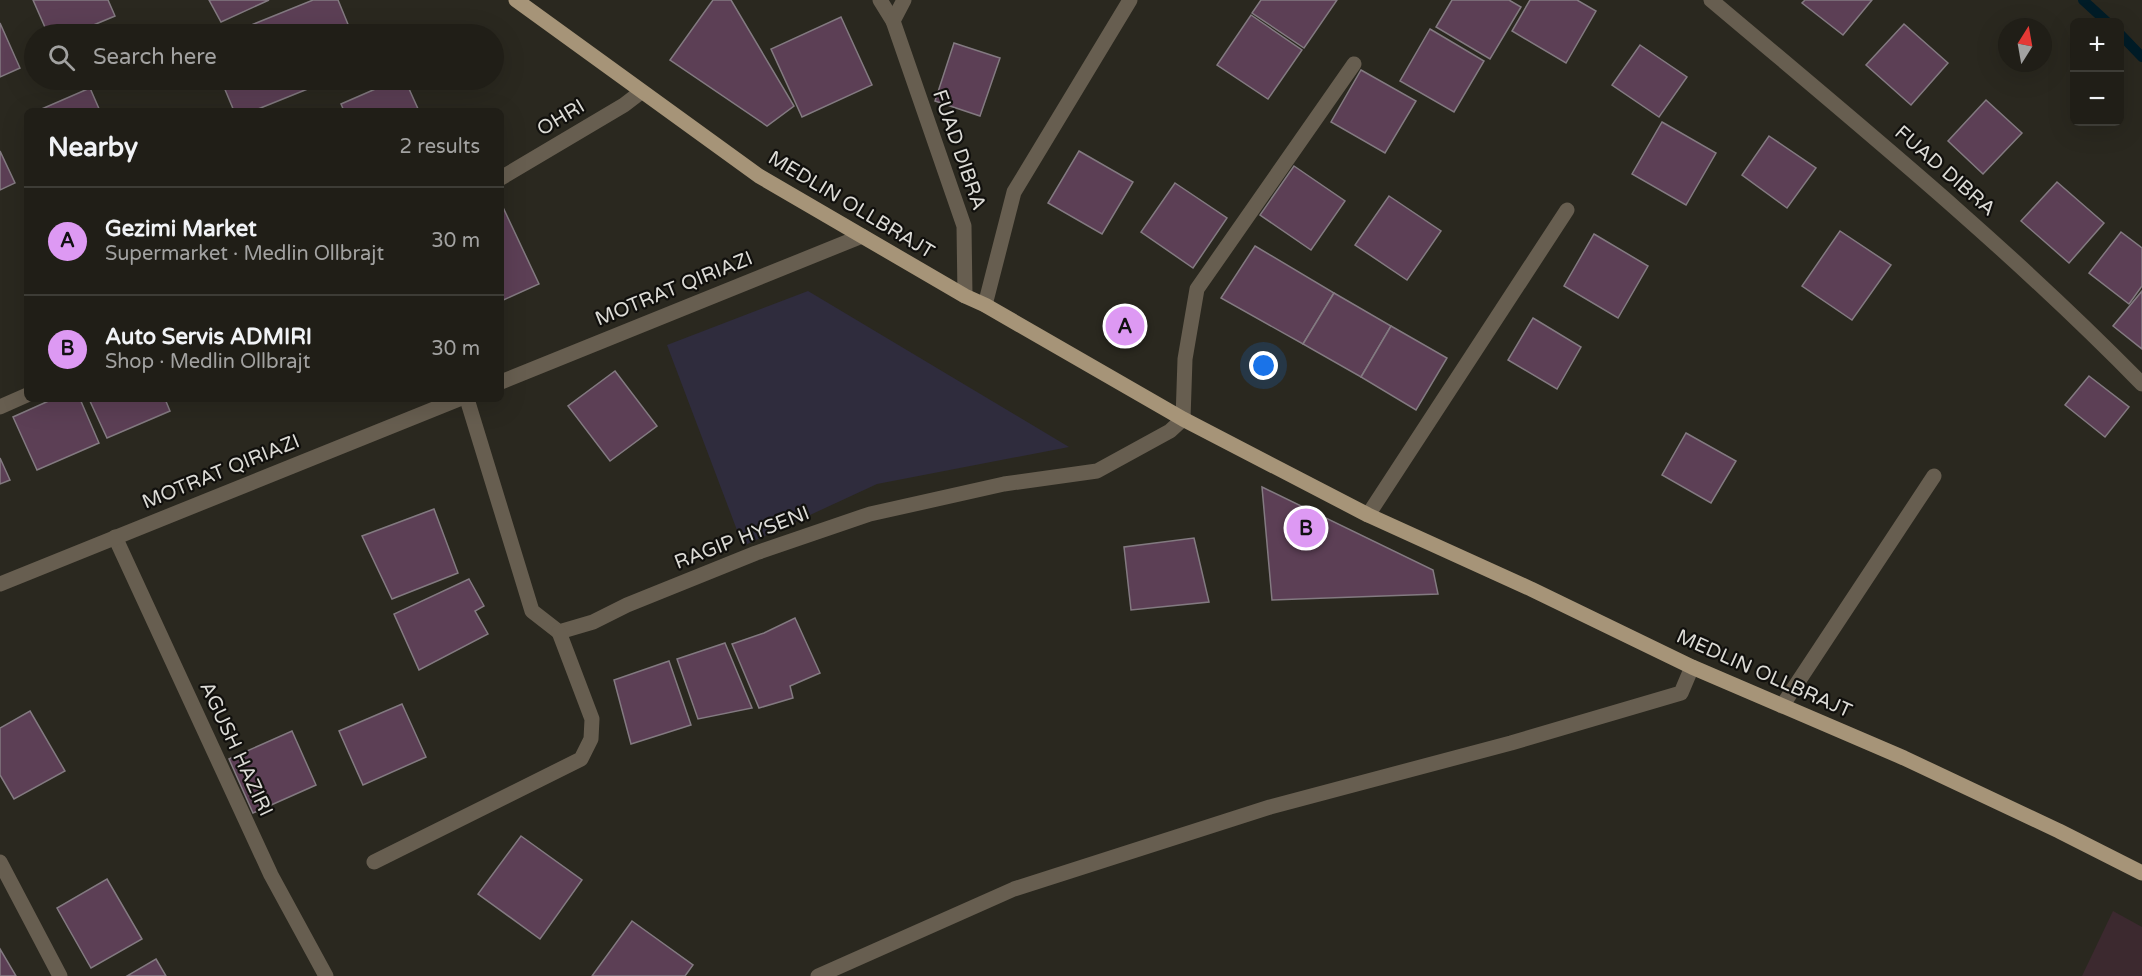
<!DOCTYPE html>
<html lang="en">
<head>
<meta charset="utf-8">
<style>
  body { margin:0; font-family:"Varela Round",sans-serif; background:#282720; color:#f1f3f6 }
  .controls { position:absolute; right:18px; top:18px; display:grid; overflow:hidden; border-radius:9px; box-shadow:0 6px 24px #0002 }
  .controls button { width:54px; height:54px; display:grid; place-items:center; padding:0; border:0; border-bottom:2px solid #3d3c36; background:#201e17; color:#f1f3f6; font:30px sans-serif }
  .compass { position:absolute; left:1998px; top:18px; width:54px; height:54px; border-radius:50%; background:#201e17; box-shadow:0 6px 24px #0002; rotate:11deg }
  .you { position:absolute; left:1264px; top:366px; width:21px; height:21px; margin:-15px; border:4px solid #fff; border-radius:50%; background:#1a73e8; box-shadow:0 0 0 9px #1a73e833 }
  .badge { display:grid; place-items:center; width:39px; height:39px; border-radius:50%; background:#dd99f3; color:#111; font-size:20px; font-weight:700 }
  .pin { position:absolute; translate:-50% -50%; border:3px solid #fff; box-shadow:0 2px 6px #0006 }
  .list { margin:0; padding:0; list-style:none }
  h2 { display:flex; justify-content:space-between; align-items:center; height:78px; margin:0; padding:0 24px; font-size:26px }
  h2 small { font-size:20px; font-weight:400; color:#a2a2a1 }
  .list li { display:grid; grid-template-columns:39px 1fr auto; gap:18px; align-items:center; box-sizing:border-box; height:108px; padding:0 24px; border-top:2px solid #3d3c36 }
  .list b { display:block; font-size:22px; white-space:nowrap }
  .list p { margin:0; font-size:20px; white-space:nowrap; color:#a2a2a1 }
  .list em { font-size:20px; font-style:normal; color:#a2a2a1 }
  .icon { flex:none; width:33px; height:33px; fill:none; stroke:currentColor; stroke-width:2; stroke-linecap:round; stroke-linejoin:round }
  .map { position:relative; flex:none; width:2142px; height:976px; overflow:hidden }
  .search { position:absolute; background:#201e17; box-shadow:0 6px 24px #0002; left:24px; top:24px; width:480px; height:66px; display:flex; align-items:center; gap:15px; box-sizing:border-box; padding:0 21px; border-radius:33px; color:#a2a2a1; font-size:22px }
  .panel { position:absolute; background:#201e17; box-shadow:0 6px 24px #0002; left:24px; top:108px; width:480px; height:294px; border-radius:9px }
  .map>svg:first-child { display:block }
  .commercial { fill:#3c292f }
  .industrial { fill:#2f2c3d }
  .lines { fill:none; stroke-linecap:round; stroke-linejoin:round }
  .stream { stroke:#001c27; stroke-width:10 }
  .building { fill:#5c3f55; stroke:#837a81; stroke-width:1.5 }
  .street { stroke:#675e50; stroke-width:15 }
  .primary { stroke:#a69478; stroke-width:15 }
  .labels { text-anchor:middle; dominant-baseline:central; stroke-width:4.5; stroke-linejoin:round; paint-order:stroke }
  .street-label { font-size:20px; fill:#dcdbd6; stroke:#11100d }
</style>
</head>
<body>
<div class="map">
<svg width="2142" height="976" viewBox="0 0 2142 976">
  <rect width="100%" height="100%" fill="#2a281f"/>
  <polygon class="commercial" points="2113,911 2142,927 2142,976 2082,976"/>
  <polygon class="industrial" points="808,291 1069,447 877,484 743,546 667,345"/>
  <g class="lines">
    <g class="stream">
      <polyline points="2083,0 2107,22"/>
      <polyline points="2120,34 2142,57"/>
    </g>
  </g>
  <g class="building">
    <polygon points="33,0 108,0 115,16 72,34 48,34"/>
    <polygon points="209,0 269,0 221,22"/>
    <polygon points="313,0 338,0 352,34 229,34"/>
    <polygon points="713,0 731,0 794,106 767,126 670,60"/>
    <polygon points="1261,0 1337,0 1304,48 1252,13"/>
    <polygon points="1452,0 1509,0 1521,7 1490,59 1436,27"/>
    <polygon points="1530,0 1577,0 1596,11 1566,63 1512,31"/>
    <polygon points="1805,0 1872,0 1843,35 1802,3"/>
    <polygon points="1251,15 1302,50 1268,99 1217,65"/>
    <polygon points="841,17 872,85 802,117 771,49"/>
    <polygon points="0,23 20,68 0,77"/>
    <polygon points="1904,24 1948,63 1911,105 1866,65"/>
    <polygon points="1430,29 1484,61 1454,112 1400,81"/>
    <polygon points="954,43 1000,58 980,116 935,101"/>
    <polygon points="1640,45 1687,77 1659,117 1612,85"/>
    <polygon points="1361,70 1416,101 1385,153 1331,122"/>
    <polygon points="221,80 330,80 253,111 234,111"/>
    <polygon points="396,80 405,80 419,111 344,111 341,104"/>
    <polygon points="90,88 100,111 37,111"/>
    <polygon points="1986,100 2022,133 1983,174 1948,141"/>
    <polygon points="1662,122 1716,153 1686,205 1632,174"/>
    <polygon points="1769,136 1816,168 1787,208 1742,175"/>
    <polygon points="0,151 15,183 0,190"/>
    <polygon points="1079,151 1133,182 1102,234 1048,203"/>
    <polygon points="1294,166 1345,201 1311,250 1260,215"/>
    <polygon points="2057,182 2104,223 2069,263 2021,221"/>
    <polygon points="1175,183 1227,218 1193,268 1141,232"/>
    <polygon points="1389,196 1441,231 1407,280 1355,245"/>
    <polygon points="501,203 539,284 501,301"/>
    <polygon points="1840,231 1891,265 1852,320 1802,286"/>
    <polygon points="2121,232 2142,248 2142,286 2129,304 2089,273"/>
    <polygon points="1594,234 1648,266 1618,318 1564,286"/>
    <polygon points="1255,246 1334,293 1303,344 1221,298"/>
    <polygon points="2142,291 2142,349 2113,326"/>
    <polygon points="1334,293 1391,326 1361,377 1303,344"/>
    <polygon points="1533,318 1581,347 1557,389 1508,360"/>
    <polygon points="1391,326 1447,358 1416,410 1361,377"/>
    <polygon points="615,371 657,426 610,461 568,406"/>
    <polygon points="2089,376 2129,407 2105,437 2065,405"/>
    <polygon points="53,399 80,399 99,443 37,470 13,417"/>
    <polygon points="89,399 165,399 170,411 107,438"/>
    <polygon points="1686,433 1736,461 1711,503 1662,475"/>
    <polygon points="0,458 10,480 0,484"/>
    <polygon points="1262,487 1433,570 1438,594 1272,600"/>
    <polygon points="434,509 458,573 392,599 362,536"/>
    <polygon points="1194,538 1209,602 1131,610 1124,547"/>
    <polygon points="469,579 484,606 475,611 488,634 419,670 394,614"/>
    <polygon points="795,618 820,673 790,686 793,698 759,708 732,644 764,633"/>
    <polygon points="725,643 752,708 698,719 677,659"/>
    <polygon points="669,661 691,725 631,744 614,680"/>
    <polygon points="402,704 426,757 363,785 339,731"/>
    <polygon points="30,711 65,771 14,799 0,775 0,728"/>
    <polygon points="292,731 316,785 253,813 229,759"/>
    <polygon points="521,836 582,880 540,939 478,894"/>
    <polygon points="107,879 142,939 91,968 57,908"/>
    <polygon points="632,921 693,965 685,976 592,976"/>
    <polygon points="0,949 16,976 0,976"/>
    <polygon points="156,959 166,976 127,976"/>
  </g>
  <g class="lines">
    <g class="street">
      <polyline points="880,0 893,21"/>
      <polyline points="904,0 893,21 964,226 965,296"/>
      <path d="M1711 0C1858 124 2007 246 2142 384"/>
      <polyline points="501,178 624,105 641,92"/>
      <polyline points="985,305 1014,192 1130,0"/>
      <polyline points="501,382 862,236"/>
      <polyline points="467,399 532,611 559,632 593,622 627,605 756,553 870,514 1004,484 1097,471 1170,431 1183,419 1185,359 1197,289 1354,64"/>
      <polyline points="0,407 27,395"/>
      <polyline points="1368,515 1567,210"/>
      <polyline points="115,537 271,875 326,976"/>
      <polyline points="0,584 459,399"/>
      <polyline points="1782,706 1934,476"/>
      <polyline points="0,862 60,976"/>
      <polyline points="374,862 581,759 591,739 592,719 559,632"/>
      <polyline points="818,976 1014,889 1270,807 1511,743 1681,693 1692,667"/>
    </g>
    <polyline class="primary" points="516,0 759,176 965,296 985,305 1183,419 1368,515 1531,589 1692,667 1904,758 2059,831 2142,873"/>
  </g>
  <g class="labels">
    <g class="street-label">
      <text transform="translate(561 118) rotate(-31)">OHRI</text>
      <text transform="translate(959 150) rotate(71)">FUAD DIBRA</text>
      <text transform="translate(1945 171) rotate(41)">FUAD DIBRA</text>
      <text transform="translate(851 205) rotate(31)">MEDLIN OLLBRAJT</text>
      <text transform="translate(674 289) rotate(-22)">MOTRAT QIRIAZI</text>
      <text transform="translate(221 472) rotate(-22)">MOTRAT QIRIAZI</text>
      <text transform="translate(742 538) rotate(-21)">RAGIP HYSENI</text>
      <text transform="translate(1764 674) rotate(24)">MEDLIN OLLBRAJT</text>
      <text transform="translate(236 749) rotate(65)">AGUSH HAZIRI</text>
    </g>
  </g>
</svg>
<div class="controls">
<button>+</button>
<button>−</button>
</div>
<svg class="compass" viewBox="-18 -18 36 36"><path d="M0-13l5 13h-10z" fill="#e53935"/><path d="M0 13l5-13h-10z" fill="#a2a2a1"/></svg>
<div class="you"></div>
<div class="pin badge" style="left:1125px;top:326px">A</div>
<div class="pin badge" style="left:1306px;top:528px">B</div>
<div class="search"><svg class="icon" aria-label="search" viewBox="0 0 24 24"><circle cx="10" cy="10" r="6"/><path d="M15 15l6 6"/></svg>Search here</div>
<section class="panel">
<h2>Nearby<small>2 results</small></h2>
<ul class="list">
<li><span class="badge">A</span><div><b>Gezimi Market</b><p>Supermarket · Medlin Ollbrajt</p></div><em>30 m</em></li>
<li><span class="badge">B</span><div><b>Auto Servis ADMIRI</b><p>Shop · Medlin Ollbrajt</p></div><em>30 m</em></li>
</ul>
</section>
</div>
</body>
</html>
